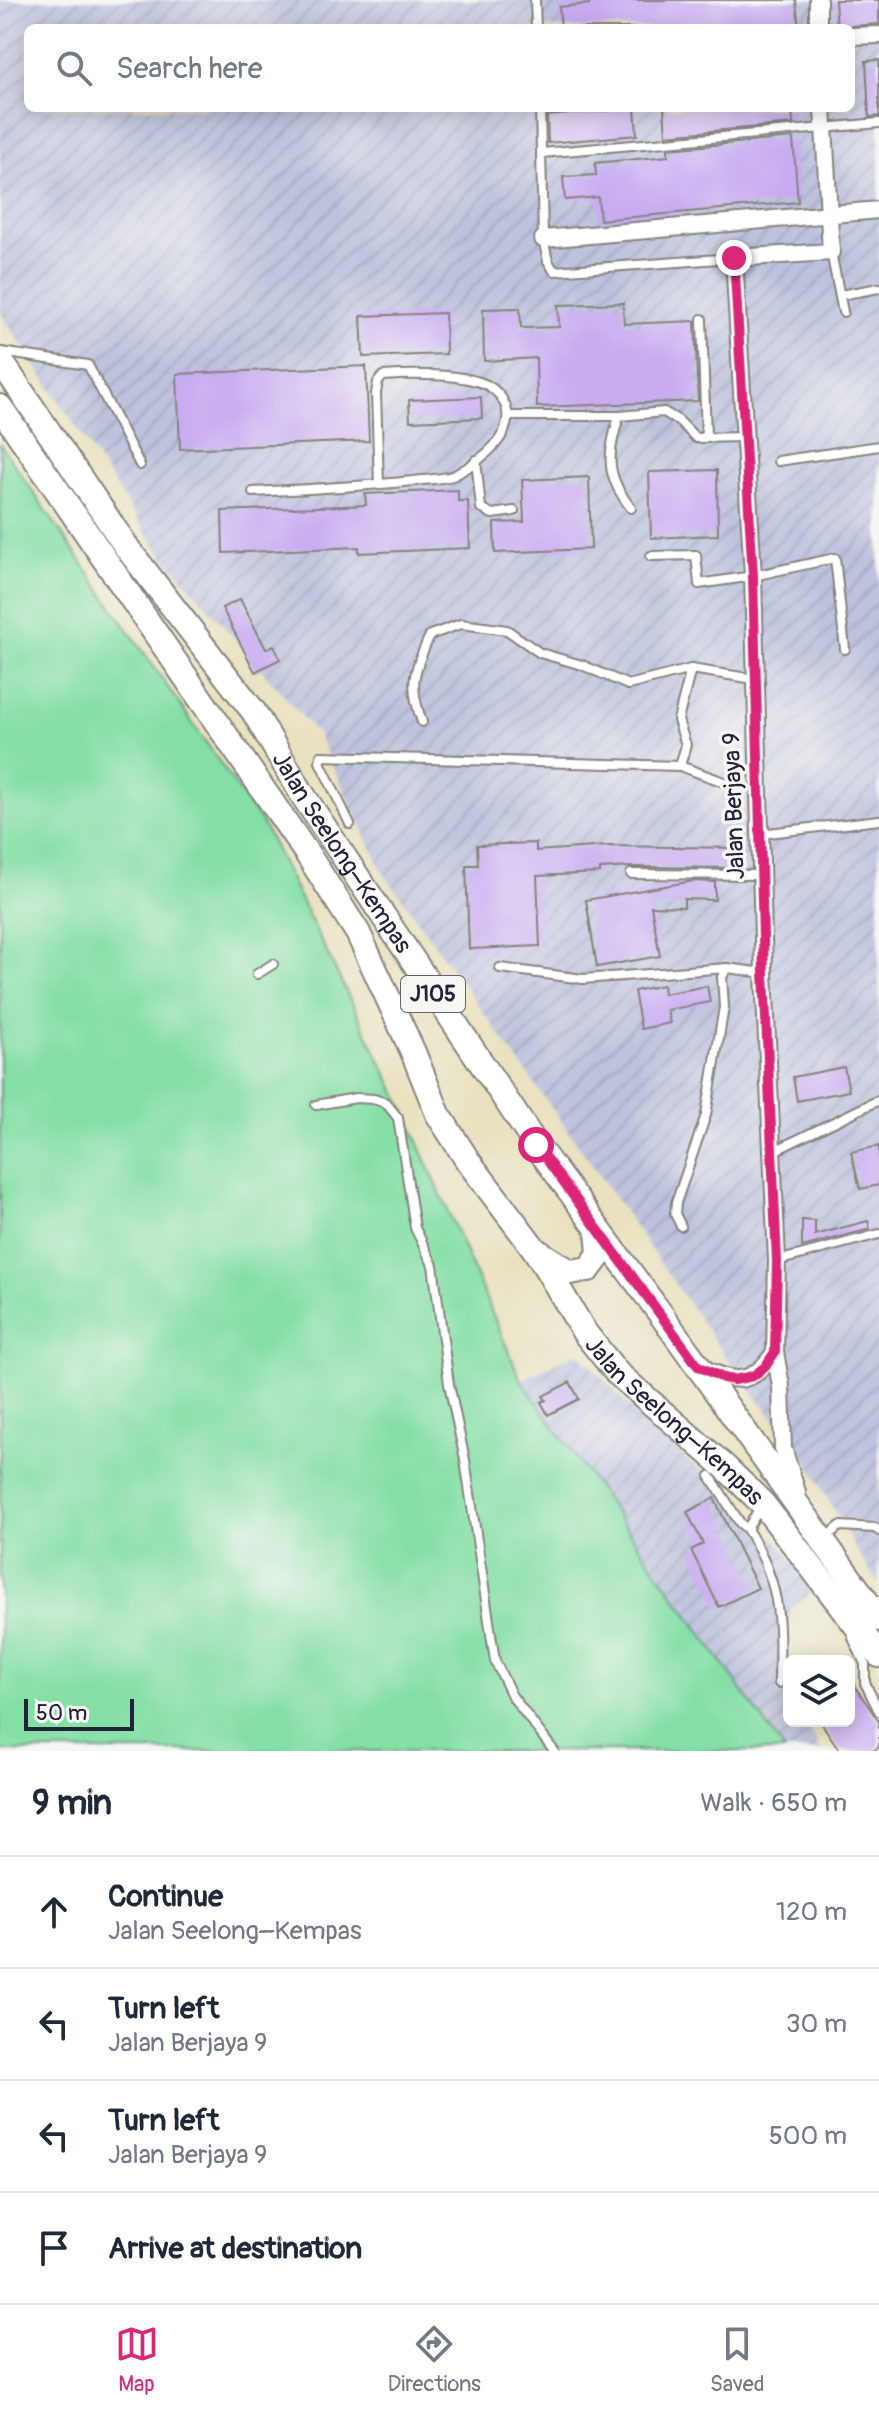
<!DOCTYPE html>
<html lang="en">
<head>
<meta charset="utf-8">
<style>
  body { margin:0; font-family:Pangolin,sans-serif; background:#f6f6f7; color:#1f2937 }
  .controls { position:absolute; right:24px; bottom:24px; display:grid; overflow:hidden; border-radius:12px; box-shadow:0 4px 20px #0003 }
  .controls button { width:72px; height:72px; display:grid; place-items:center; padding:0; border:0; border-bottom:2px solid #e0e1e3; background:#fff; color:#1f2937; font:40px sans-serif }
  .scale { position:absolute; left:24px; bottom:20px; width:110px; box-sizing:border-box; padding-left:8px; border:4px solid #22223b; border-top:0; font-size:22px; line-height:28px; white-space:nowrap; color:#22223b; -webkit-text-stroke:6px #f6f6f2; paint-order:stroke }
  .stop { position:absolute; width:24px; height:24px; margin:-18px; border:6px solid #db2777; border-radius:50%; background:#fff }
  .stop.end { background:#db2777; border-color:#fff; box-shadow:0 2px 8px #0008 }
  .list { margin:0; padding:0; list-style:none }
  h2 { display:flex; justify-content:space-between; align-items:center; height:104px; margin:0; padding:0 32px; font-size:34px }
  h2 small { font-size:26px; font-weight:400; color:#747a83 }
  .list li { display:grid; grid-template-columns:52px 1fr auto; gap:24px; align-items:center; box-sizing:border-box; height:112px; padding:0 32px; border-top:2px solid #e0e1e3 }
  .list b { display:block; font-size:30px; white-space:nowrap }
  .list p { margin:0; font-size:26px; white-space:nowrap; color:#747a83 }
  .list em { font-size:26px; font-style:normal; color:#747a83 }
  .icon { flex:none; width:44px; height:44px; fill:none; stroke:currentColor; stroke-width:2; stroke-linecap:round; stroke-linejoin:round }
  .map { position:relative; flex:none; width:879px; height:1751px; overflow:hidden }
  .search { position:absolute; background:#fff; box-shadow:0 4px 20px #0003; left:24px; right:24px; top:24px; height:88px; display:flex; align-items:center; gap:20px; box-sizing:border-box; padding:0 28px; border-radius:12px; color:#747a83; font-size:30px }
  .sheet { height:552px; background:#fff }
  nav { display:flex; justify-content:space-around; align-items:center; box-sizing:border-box; height:112px; border-top:2px solid #e0e1e3; background:#fff; font-size:22px; color:#747a83 }
  nav a { display:grid; justify-items:center; gap:4px }
  nav .on { color:#db2777 }
  .map>svg:first-child { display:block }
  .industrial { fill:url(#industrial-furrows); fill-rule:evenodd }
  .grass { fill:#84dfa5; stroke:#538070; stroke-width:2 }
  .building { fill:#c7acf2 }
  .lines { fill:none; stroke-linecap:round; stroke-linejoin:round }
  .service-casing { stroke:#86827e; stroke-width:12 }
  .minor-casing { stroke:#86827e; stroke-width:20 }
  .primary-casing { stroke:#86827e; stroke-width:28 }
  .service { stroke:#fff; stroke-width:8 }
  .minor { stroke:#fff; stroke-width:16 }
  .primary { stroke:#fff; stroke-width:24 }
  .route { stroke:#db2777; stroke-width:10 }
  .labels { text-anchor:middle; dominant-baseline:central; stroke-width:7; stroke-linejoin:round; paint-order:stroke }
  .shield { fill:#f6f6f2; stroke:#626272; stroke-width:2 }
  .shield-label { font-size:22px; font-weight:bold; fill:#22223b }
  .street-label { font-size:24px; fill:#22223b; stroke:#f6f6f2 }
</style>
</head>
<body>
<div class="map">
<svg width="879" height="1751" viewBox="0 0 879 1751">
  <defs>
    <pattern id="industrial-furrows" width="10" height="10" patternUnits="userSpaceOnUse" patternTransform="scale(2)"><rect width="10" height="10" fill="#bec3dd"/><path d="M-1 1l2-2M0 10L10 0M9 11l2-2" fill="none" stroke="#a3a7bf"/></pattern>
  </defs>
  <rect width="100%" height="100%" fill="#f6f6f2"/>
  <filter id="ink" filterUnits="userSpaceOnUse"><feTurbulence type="fractalNoise" baseFrequency=".0125" numOctaves="2"/><feDisplacementMap in="SourceGraphic" scale="16" xChannelSelector="R" yChannelSelector="G"/><feConvolveMatrix kernelMatrix="1 2 1 2 8 2 1 2 1" color-interpolation-filters="sRGB"/></filter>
  <filter id="wash" filterUnits="userSpaceOnUse"><feTurbulence type="fractalNoise" baseFrequency=".006" numOctaves="4" result="noise"/><feDisplacementMap in="SourceGraphic" scale="32" xChannelSelector="R" yChannelSelector="G"/><feGaussianBlur stdDeviation="1.8" result="paint"/><feColorMatrix in="noise" values="0 0 0 0 0 0 0 0 0 0 0 0 0 0 0 0 0 1.4 0 .05"/><feComposite in="paint" operator="in"/></filter>
  <g filter="url(#wash)">
    <rect width="100%" height="100%" fill="#e9e2c0"/>
    <g class="industrial">
      <path d="M0 0H879V1584L856 1550 801 1450 739 1376 574 1139 383 872 318 735 155 546 0 312ZM28 28H851V108H28Z"/>
      <polygon points="578,1352 648,1426 742,1506 784,1549 814,1592 790,1608 786,1654 789,1721 807,1721 820,1751 785,1751 521,1380"/>
    </g>
    <polygon class="grass" points="0,444 265,828 400,1100 521,1380 785,1751 0,1751"/>
    <g id="blocks">
      <g class="building">
        <polygon points="589,0 796,0 799,28 561,28 559,7 589,4"/>
        <polygon points="835,0 879,0 879,24 837,27"/>
        <polygon points="879,60 879,116 869,117 866,61"/>
        <polygon points="635,108 637,135 548,143 547,116"/>
        <polygon points="664,108 792,108 793,124 666,135"/>
        <polygon points="793,138 798,202 600,220 598,197 565,200 563,177 596,175 595,163 668,156 668,149"/>
        <polygon points="623,303 624,324 695,321 698,401 537,407 536,358 484,361 483,309 520,308 521,328 559,327 558,305"/>
        <polygon points="445,313 446,354 363,357 361,316"/>
        <polygon points="366,366 369,441 180,449 177,374"/>
        <polygon points="481,397 482,418 410,421 409,400"/>
        <polygon points="717,470 718,535 651,538 649,472"/>
        <polygon points="589,477 591,549 495,553 494,523 524,522 522,480"/>
        <polygon points="458,490 458,501 468,501 470,548 359,553 359,547 223,553 222,511 366,505 365,494"/>
        <polygon points="240,599 266,649 274,645 280,659 255,672 222,608"/>
        <polygon points="536,843 536,851 608,846 740,848 739,868 631,867 600,869 600,873 537,876 540,946 469,949 466,865 478,865 477,845"/>
        <polygon points="693,881 715,882 715,900 684,899 684,907 651,906 660,956 597,967 586,900"/>
        <polygon points="663,985 664,994 707,986 710,1002 667,1010 670,1023 641,1029 634,991"/>
        <polygon points="844,1067 849,1091 797,1101 793,1077"/>
        <polygon points="879,1146 879,1185 860,1189 851,1152"/>
        <polygon points="802,1220 815,1221 815,1235 868,1221 870,1229 802,1247"/>
        <polygon points="570,1382 579,1399 548,1415 541,1402 546,1400 543,1396"/>
        <polygon points="714,1498 758,1588 719,1607 691,1550 703,1544 687,1512"/>
        <polygon points="849,1677 879,1722 879,1747 874,1751 840,1751 820,1721 849,1721"/>
      </g>
    </g>
  </g>
  <g filter="url(#ink)">
    <use href="#blocks" fill-opacity="0" stroke="#86827e" stroke-width="2"/>
    <g class="lines">
      <defs>
        <g id="service">
          <polyline points="535,0 536,28"/>
          <polyline points="540,108 543,239 548,261 554,271 733,258"/>
          <polyline points="542,153 879,123"/>
          <polyline points="831,252 843,312"/>
          <polyline points="840,295 879,288"/>
          <polyline points="702,319 706,438"/>
          <polyline points="1,352 88,365 140,465"/>
          <polyline points="509,416 619,416 664,412 679,421 696,438 744,437"/>
          <path d="M619 416C608 455 604 474 631 508"/>
          <polyline points="476,460 481,508 492,514 514,511"/>
          <polyline points="778,461 879,446"/>
          <path d="M253 492C306 489 359 487 412 481 425 479 443 480 455 475 478 462 515 437 506 407 503 398 496 390 487 385 462 373 410 374 383 376L378 382 376 393 379 485"/>
          <polyline points="651,556 696,555 699,584 753,576 835,558 845,649"/>
          <path d="M422 722C408 683 414 672 430 635L461 624 507 630 540 653 582 665 628 685 691 669"/>
          <polyline points="680,766 724,782"/>
          <polyline points="350,824 320,762 321,756 680,766 686,745 678,720 691,669 754,679"/>
          <polyline points="760,834 879,820"/>
          <polyline points="631,874 761,875"/>
          <polyline points="500,968 583,979 727,968"/>
          <polyline points="257,974 273,964"/>
          <polyline points="316,1105 356,1098 374,1099 386,1103 398,1118 415,1228 433,1265 449,1384 465,1460 495,1661 512,1696 554,1751"/>
          <polyline points="772,1152 879,1100"/>
          <polyline points="681,1226 675,1214 676,1203 706,1115 724,1007 722,977 727,968 764,973"/>
          <polyline points="777,1261 879,1234"/>
          <polyline points="710,1476 740,1523 747,1529 760,1508"/>
          <path d="M747 1529C782 1584 780 1620 779 1683"/>
          <polyline points="825,1538 840,1526 875,1528 879,1531"/>
          <polyline points="853,1638 865,1664 865,1683 879,1711"/>
        </g>
        <g id="minor">
          <polyline points="818,0 818,28"/>
          <polyline points="851,36 879,35"/>
          <polyline points="543,239 879,210"/>
          <polyline points="775,1352 777,1261 764,973 753,576 734,258 831,252 823,108"/>
          <path d="M703 1368C736 1385 754 1384 775 1352L781 1386 783 1448 797 1492"/>
        </g>
        <g id="primary">
          <path id="s1" d="M0 360 128 549 254 712 304 797 536 1145 660 1313 879 1619"/>
          <path id="s2" d="M0 407 308 855 358 933 413 1052 438 1114 468 1161 536 1251 585 1333 617 1373 725 1467 763 1504 879 1655"/>
          <polyline points="540,1253 570,1272 589,1269 600,1254 598,1230"/>
        </g>
      </defs>
      <use href="#service" class="service-casing"/>
      <use href="#minor" class="minor-casing"/>
      <use href="#primary" class="primary-casing"/>
      <use href="#service" class="service"/>
      <use href="#minor" class="minor"/>
      <use href="#primary" class="primary"/>
    </g>
  </g>
  <g class="lines" filter="url(#ink)">
    <polyline class="route" points="536,1145 698,1366 723,1378 734,1380 753,1376 765,1367 775,1352 777,1261 764,973 753,576 734,258"/>
  </g>
  <g class="labels">
    <rect class="shield" x="401" y="976" width="64" height="36" rx="6"/>
    <g class="shield-label">
      <text x="433" y="994">J105</text>
    </g>
    <g class="street-label">
      <text transform="translate(734 806) rotate(-92)">Jalan Berjaya 9</text>
      <text stroke="none"><textPath href="#s1" startOffset="600">Jalan Seelong–Kempas</textPath></text>
      <text stroke="none"><textPath href="#s2" startOffset="1224">Jalan Seelong–Kempas</textPath></text>
    </g>
  </g>
</svg>
<div class="controls">
<button><svg class="icon" aria-label="layers" viewBox="0 0 24 24"><path d="M12 4l9 5-9 5-9-5zM3 14l9 5 9-5"/></svg></button>
</div>
<div class="scale">50 m</div>
<div class="stop" style="left:536px;top:1145px"></div>
<div class="stop end" style="left:734px;top:258px"></div>
<div class="search"><svg class="icon" aria-label="search" viewBox="0 0 24 24"><circle cx="10" cy="10" r="6"/><path d="M15 15l6 6"/></svg>Search here</div>
</div>
<section class="sheet">
<h2>9 min<small>Walk · 650 m</small></h2>
<ul class="list">
<li><svg class="icon" aria-label="ahead" viewBox="0 0 24 24"><path d="M12 20V5M6 11l6-6 6 6"/></svg><div><b>Continue</b><p>Jalan Seelong–Kempas</p></div><em>120 m</em></li>
<li><svg class="icon" aria-label="left" viewBox="0 0 24 24"><path d="M17 20v-9H6M10 6l-5 5 5 5"/></svg><div><b>Turn left</b><p>Jalan Berjaya 9</p></div><em>30 m</em></li>
<li><svg class="icon" aria-label="left" viewBox="0 0 24 24"><path d="M17 20v-9H6M10 6l-5 5 5 5"/></svg><div><b>Turn left</b><p>Jalan Berjaya 9</p></div><em>500 m</em></li>
<li><svg class="icon" aria-label="arrive" viewBox="0 0 24 24"><path d="M6 21V4h12l-3 4 3 4H6"/></svg><div><b>Arrive at destination</b></div></li>
</ul>
</section>
<nav>
<a class="on"><svg class="icon" aria-label="map" viewBox="0 0 24 24"><path d="M3 6l6-2 6 2 6-2v14l-6 2-6-2-6 2zM9 4v14M15 6v14"/></svg>Map</a>
<a><svg class="icon" aria-label="directions" viewBox="0 0 24 24"><path d="M12 3l9 9-9 9-9-9zM9 14v-3h6M13 9l2 2-2 2"/></svg>Directions</a>
<a><svg class="icon" aria-label="saved" viewBox="0 0 24 24"><path d="M7 4h10v16l-5-4-5 4z"/></svg>Saved</a>
</nav>
</body>
</html>
